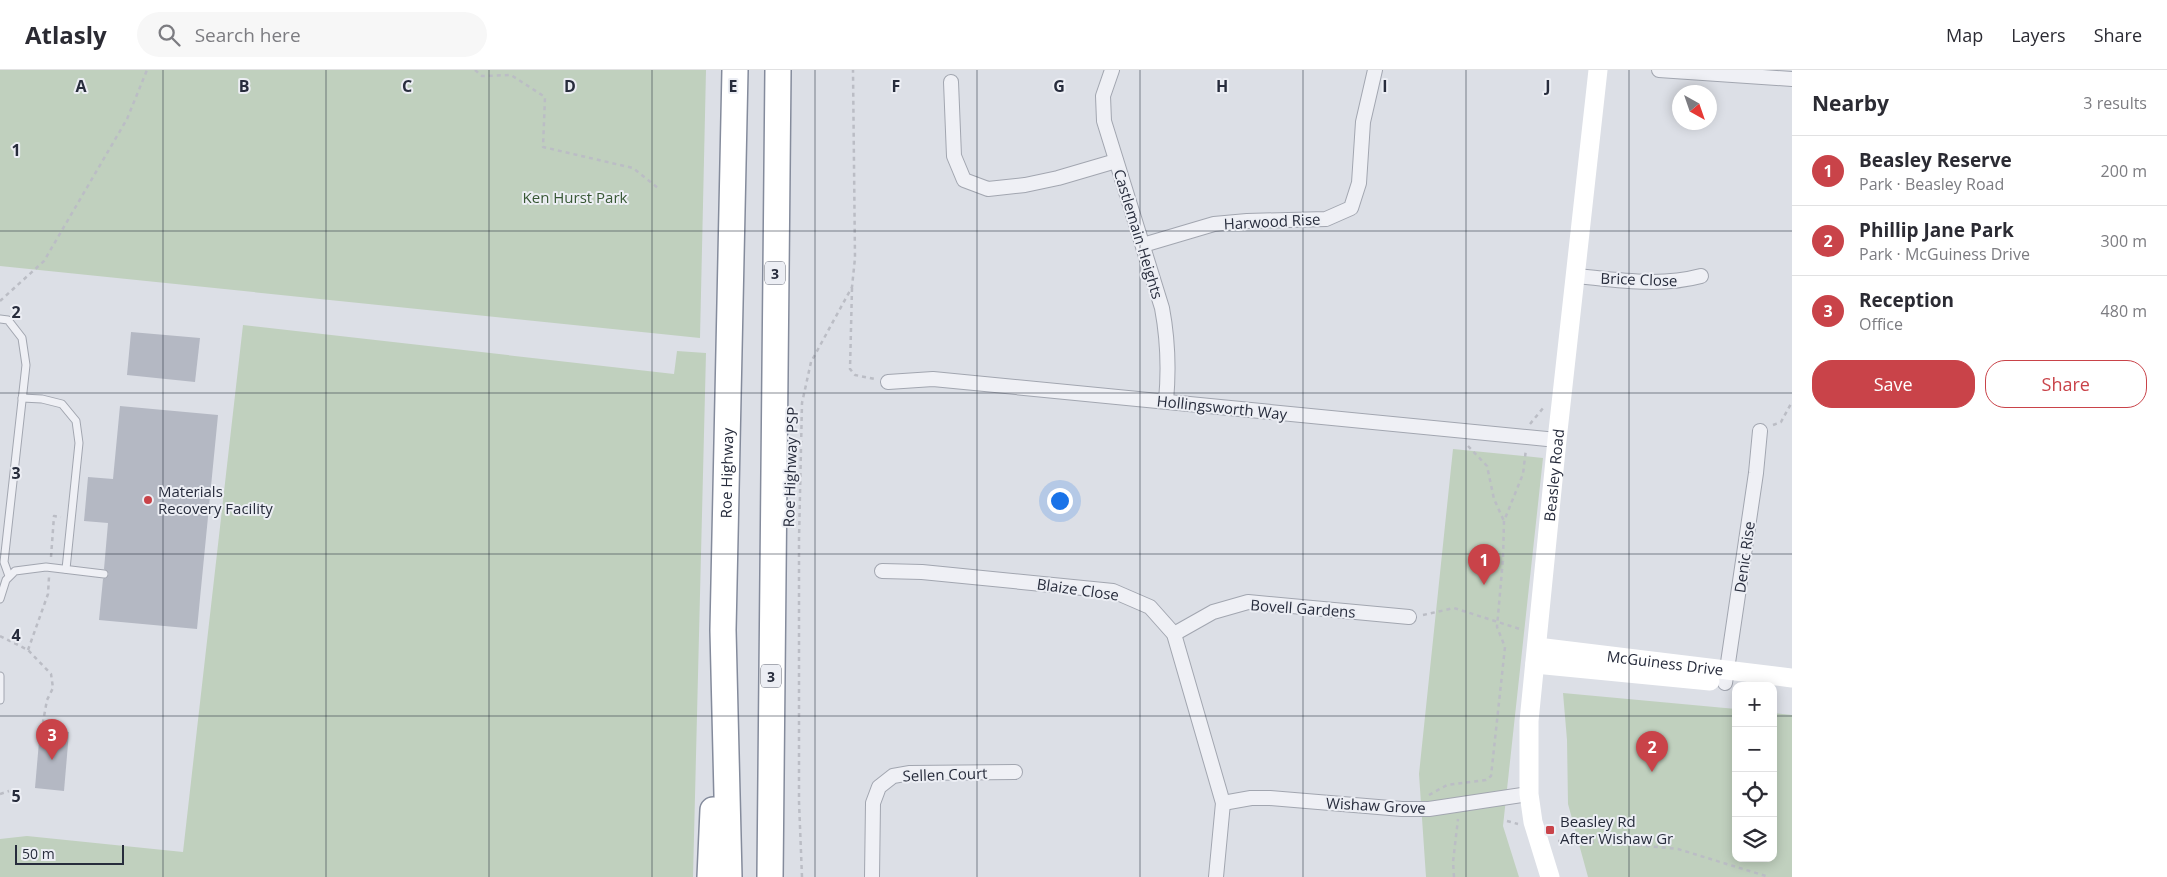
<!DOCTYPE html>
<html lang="en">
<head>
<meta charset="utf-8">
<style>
  body { margin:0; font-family:"Open Sans",sans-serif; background:#f7f7f7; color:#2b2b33 }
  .controls { position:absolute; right:15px; bottom:15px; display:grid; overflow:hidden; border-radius:10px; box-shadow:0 2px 12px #0003 }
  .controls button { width:45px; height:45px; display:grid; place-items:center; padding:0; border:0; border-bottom:1px solid #e1e1e2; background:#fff; color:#2b2b33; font:25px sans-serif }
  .compass { position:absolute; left:1672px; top:15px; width:45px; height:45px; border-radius:50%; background:#fff; box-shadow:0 2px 12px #0003; rotate:140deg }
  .scale { position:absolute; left:15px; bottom:12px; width:109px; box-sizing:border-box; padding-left:5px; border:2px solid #272c3c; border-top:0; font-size:14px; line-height:18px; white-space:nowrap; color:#272c3c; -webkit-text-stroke:4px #eceef4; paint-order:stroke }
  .you { position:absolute; left:1059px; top:430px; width:18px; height:18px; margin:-12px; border:4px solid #fff; border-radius:50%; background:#1a73e8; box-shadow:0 0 0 8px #1a73e833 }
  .badge { display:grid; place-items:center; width:32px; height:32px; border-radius:50%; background:#c94349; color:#fff; font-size:16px; font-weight:700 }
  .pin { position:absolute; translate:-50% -41px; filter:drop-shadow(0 1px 2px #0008) }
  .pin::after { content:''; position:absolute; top:26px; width:18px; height:15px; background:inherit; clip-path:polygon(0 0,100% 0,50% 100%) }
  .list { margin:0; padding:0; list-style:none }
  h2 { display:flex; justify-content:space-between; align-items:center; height:65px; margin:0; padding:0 20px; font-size:21px }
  h2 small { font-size:16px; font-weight:400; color:#7c7c81 }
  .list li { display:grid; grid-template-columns:32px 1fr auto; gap:15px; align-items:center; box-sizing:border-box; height:70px; padding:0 20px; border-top:1px solid #e1e1e2 }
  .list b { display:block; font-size:19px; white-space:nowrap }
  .list p { margin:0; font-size:16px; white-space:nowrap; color:#7c7c81 }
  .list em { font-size:16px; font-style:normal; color:#7c7c81 }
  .actions { display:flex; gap:10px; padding:15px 20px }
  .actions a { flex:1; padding:11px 0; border:1px solid #c94349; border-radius:20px; text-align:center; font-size:18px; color:#c94349 }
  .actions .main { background:#c94349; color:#fff }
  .icon { flex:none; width:28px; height:28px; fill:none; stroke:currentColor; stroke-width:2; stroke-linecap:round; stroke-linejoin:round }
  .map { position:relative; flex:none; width:1792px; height:807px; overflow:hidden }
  header { display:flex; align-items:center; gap:30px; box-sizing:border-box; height:70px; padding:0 25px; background:#fff; border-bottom:1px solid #e1e1e2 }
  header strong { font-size:24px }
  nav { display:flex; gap:28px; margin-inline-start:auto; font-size:18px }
  .search { width:350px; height:45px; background:#f7f7f7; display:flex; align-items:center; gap:12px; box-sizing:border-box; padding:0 18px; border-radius:28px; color:#7c7c81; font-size:19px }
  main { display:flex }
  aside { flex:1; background:#fff }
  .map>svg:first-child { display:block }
  .green { fill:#c0d0be }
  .building { fill:#b4b8c3 }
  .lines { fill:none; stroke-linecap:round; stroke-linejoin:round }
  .lane-casing { stroke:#a2a6b0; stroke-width:9 }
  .street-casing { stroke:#a2a6b0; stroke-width:16 }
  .highway-casing { stroke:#848b9c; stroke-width:28 }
  .path { stroke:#bbbdc5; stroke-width:2.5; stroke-dasharray:4 4; stroke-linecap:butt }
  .lane { stroke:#eff0f5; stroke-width:7 }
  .street { stroke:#eff0f5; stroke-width:14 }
  .secondary { stroke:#fff; stroke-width:19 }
  .highway { stroke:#fff; stroke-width:25 }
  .grid { fill:none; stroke:#272c3c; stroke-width:1; stroke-opacity:0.55 }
  .poi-dot { fill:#c94349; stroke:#eceef4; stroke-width:2 }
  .labels { text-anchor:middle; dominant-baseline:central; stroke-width:4; stroke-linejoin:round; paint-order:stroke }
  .shield { fill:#eceef4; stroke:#626673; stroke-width:1 }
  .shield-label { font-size:14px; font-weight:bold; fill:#272c3c }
  .park-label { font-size:15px; fill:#375734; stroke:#eceef4 }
  .street-label { font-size:15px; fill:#272c3c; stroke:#eceef4 }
  .poi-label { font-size:15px; fill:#272c3c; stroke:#eceef4; text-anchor:start }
  .grid-label { font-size:16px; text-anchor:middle; font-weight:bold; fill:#272c3c; stroke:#eceef4; stroke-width:4; stroke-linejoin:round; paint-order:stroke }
</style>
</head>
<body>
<header>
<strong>Atlasly</strong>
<div class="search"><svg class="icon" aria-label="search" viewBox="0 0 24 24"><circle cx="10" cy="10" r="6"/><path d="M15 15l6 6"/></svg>Search here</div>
<nav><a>Map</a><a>Layers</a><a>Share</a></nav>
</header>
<main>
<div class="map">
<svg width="1792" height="807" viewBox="0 0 1792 807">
  <rect width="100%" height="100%" fill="#dcdfe6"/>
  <g class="green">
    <polygon points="0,0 706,0 700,268 0,196"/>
    <polygon points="243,255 674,304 677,281 706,283 693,807 0,807 0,769 27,766 183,782"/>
    <polygon points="1453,379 1543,388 1503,756 1519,807 1426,807 1419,704"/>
    <polygon points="1563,623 1736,639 1736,788 1773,788 1773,643 1792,645 1792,807 1588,807 1568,734 1567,670"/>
  </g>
  <g class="building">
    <polygon points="131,262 200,268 195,312 127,305"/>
    <polygon points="120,336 218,345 197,559 99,550 103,509 109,504 104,499 108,453 84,451 88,407 113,409"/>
    <polygon points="40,660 69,662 64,721 35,718"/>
  </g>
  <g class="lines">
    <defs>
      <g id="lane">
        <polyline points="0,249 8,250 22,268 26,295 4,492 9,506"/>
        <polyline points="22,328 42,329 62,334 76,351 79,373 66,499"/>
        <polyline points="0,529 6,510 15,501 46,497 104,504"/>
        <polyline points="0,606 0,630"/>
      </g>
      <g id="street">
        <path d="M1112 0 1103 26 1104 51 1162 238C1168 270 1169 299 1166 331"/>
        <polyline points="1659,0 1792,9"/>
        <polyline points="951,12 954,86 964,110 988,119 1025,115 1058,108 1116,91"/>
        <polyline points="1143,175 1214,154 1247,151 1326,149 1351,138 1359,113 1363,52 1375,0"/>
        <path d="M1577 206C1618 210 1660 217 1701 206"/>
        <polyline points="888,312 933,309 1557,370"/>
        <polyline points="882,501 922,502 1113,521 1150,537 1174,564 1223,733 1216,807"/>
        <polyline points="1174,564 1213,542 1248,532 1409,547"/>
        <polyline points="1725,613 1756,403 1760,361"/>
        <polyline points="1223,733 1251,728 1270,728 1402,739 1429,739 1529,724"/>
        <polyline points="872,807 873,733 879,717 893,706 910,703 1015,702"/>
      </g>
      <g id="highway">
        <polyline points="710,807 713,740"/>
        <path id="s3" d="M729 807 723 560 735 0"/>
        <polyline points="770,807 778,0"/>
      </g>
    </defs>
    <use href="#lane" class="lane-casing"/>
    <use href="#street" class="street-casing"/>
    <use href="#highway" class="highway-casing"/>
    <g class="path">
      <polyline points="475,0 482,6 511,5 545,27 543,77 633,98 658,118"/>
      <polyline points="852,218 850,299 855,305 875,309"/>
      <polyline points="0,231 44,191 127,49 147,0"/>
      <polyline points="1530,354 1544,337"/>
      <polyline points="1773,355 1781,352 1792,332"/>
      <polyline points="1468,376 1487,396 1494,429 1504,451"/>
      <polyline points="51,487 54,446 61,447"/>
      <polyline points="1423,545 1454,538 1523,560"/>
      <polyline points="0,566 28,580 51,604 53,618 47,630 43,652"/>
      <polyline points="28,580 48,524 49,507"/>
      <polyline points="0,724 9,721"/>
      <polyline points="1429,725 1447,715 1486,710 1491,706 1505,577 1497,557 1503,489 1504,451 1523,404 1526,379"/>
      <polyline points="1507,751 1518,754"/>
      <polyline points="1558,771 1604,772 1678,779 1769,807"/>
      <polyline points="802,807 799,732 799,469 802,333 811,292 852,217 855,188 853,0"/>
      <polyline points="1454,807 1453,792 1458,749"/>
    </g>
    <use href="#lane" class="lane"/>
    <use href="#street" class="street"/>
    <g class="secondary">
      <path id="s1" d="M1537 577 1792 608"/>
      <polyline points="1535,594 1710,611"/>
      <path id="s2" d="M1550 807 1533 752 1529 724V651L1557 370 1598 0"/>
    </g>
    <use href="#highway" class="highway"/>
  </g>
  <path class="grid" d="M163 0V807M326 0V807M489 0V807M652 0V807M815 0V807M977 0V807M1140 0V807M1303 0V807M1466 0V807M1629 0V807M0 161H1792M0 323H1792M0 484H1792M0 646H1736M1773 646H1792"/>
  <g class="poi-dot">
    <circle cx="148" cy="430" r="5"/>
    <rect x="1545" y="755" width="10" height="10" rx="2.5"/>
  </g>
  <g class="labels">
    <g class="shield">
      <rect x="765" y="191.5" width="20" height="23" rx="4"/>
      <rect x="761" y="594.5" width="20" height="23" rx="4"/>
    </g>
    <g class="shield-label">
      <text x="775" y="203">3</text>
      <text x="771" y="606">3</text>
    </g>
    <g class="park-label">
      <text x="575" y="127">Ken Hurst Park</text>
    </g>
    <g class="street-label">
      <text transform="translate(1272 151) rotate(-3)">Harwood Rise</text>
      <text transform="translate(1139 164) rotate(73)">Castlemain Heights</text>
      <text transform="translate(1639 209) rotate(2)">Brice Close</text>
      <text transform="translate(1222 337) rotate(6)">Hollingsworth Way</text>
      <text transform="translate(790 397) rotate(-88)">Roe Highway PSP</text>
      <text stroke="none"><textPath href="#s3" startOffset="404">Roe Highway</textPath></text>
      <text stroke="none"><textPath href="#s2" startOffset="406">Beasley Road</textPath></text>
      <text transform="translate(1744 487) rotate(-82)">Denic Rise</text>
      <text transform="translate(1078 519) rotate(8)">Blaize Close</text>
      <text transform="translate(1303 538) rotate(4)">Bovell Gardens</text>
      <text stroke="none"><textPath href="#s1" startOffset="129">McGuiness Drive</textPath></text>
      <text transform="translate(945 704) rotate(-2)">Sellen Court</text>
      <text transform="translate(1376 735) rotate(3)">Wishaw Grove</text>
    </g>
    <g class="poi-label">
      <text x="158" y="421">Materials<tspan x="158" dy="17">Recovery Facility</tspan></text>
      <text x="1560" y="751">Beasley Rd<tspan x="1560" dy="17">After Wishaw Gr</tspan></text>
    </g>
  </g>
  <g class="grid-label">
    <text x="81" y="22">A</text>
    <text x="244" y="22">B</text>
    <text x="407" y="22">C</text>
    <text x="570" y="22">D</text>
    <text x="733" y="22">E</text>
    <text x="896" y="22">F</text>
    <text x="1059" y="22">G</text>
    <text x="1222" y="22">H</text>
    <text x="1385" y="22">I</text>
    <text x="1548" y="22">J</text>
    <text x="16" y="86">1</text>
    <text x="16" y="248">2</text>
    <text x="16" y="409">3</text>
    <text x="16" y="571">4</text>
    <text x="16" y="732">5</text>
  </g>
</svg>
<div class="controls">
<button>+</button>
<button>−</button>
<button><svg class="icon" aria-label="locate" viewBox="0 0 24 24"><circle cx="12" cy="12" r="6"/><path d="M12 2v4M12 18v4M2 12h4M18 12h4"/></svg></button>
<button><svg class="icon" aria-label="layers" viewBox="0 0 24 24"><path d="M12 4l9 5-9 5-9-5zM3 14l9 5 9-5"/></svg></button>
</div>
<svg class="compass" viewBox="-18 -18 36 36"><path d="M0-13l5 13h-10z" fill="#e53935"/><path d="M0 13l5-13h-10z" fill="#7c7c81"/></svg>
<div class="scale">50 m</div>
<div class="you"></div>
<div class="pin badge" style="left:1484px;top:515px">1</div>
<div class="pin badge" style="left:1652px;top:702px">2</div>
<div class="pin badge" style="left:52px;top:690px">3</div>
</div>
<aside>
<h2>Nearby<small>3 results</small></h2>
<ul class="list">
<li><span class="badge">1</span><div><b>Beasley Reserve</b><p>Park · Beasley Road</p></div><em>200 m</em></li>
<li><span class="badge">2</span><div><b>Phillip Jane Park</b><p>Park · McGuiness Drive</p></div><em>300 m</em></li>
<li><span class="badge">3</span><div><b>Reception</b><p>Office</p></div><em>480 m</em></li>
</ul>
<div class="actions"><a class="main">Save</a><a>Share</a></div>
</aside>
</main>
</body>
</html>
